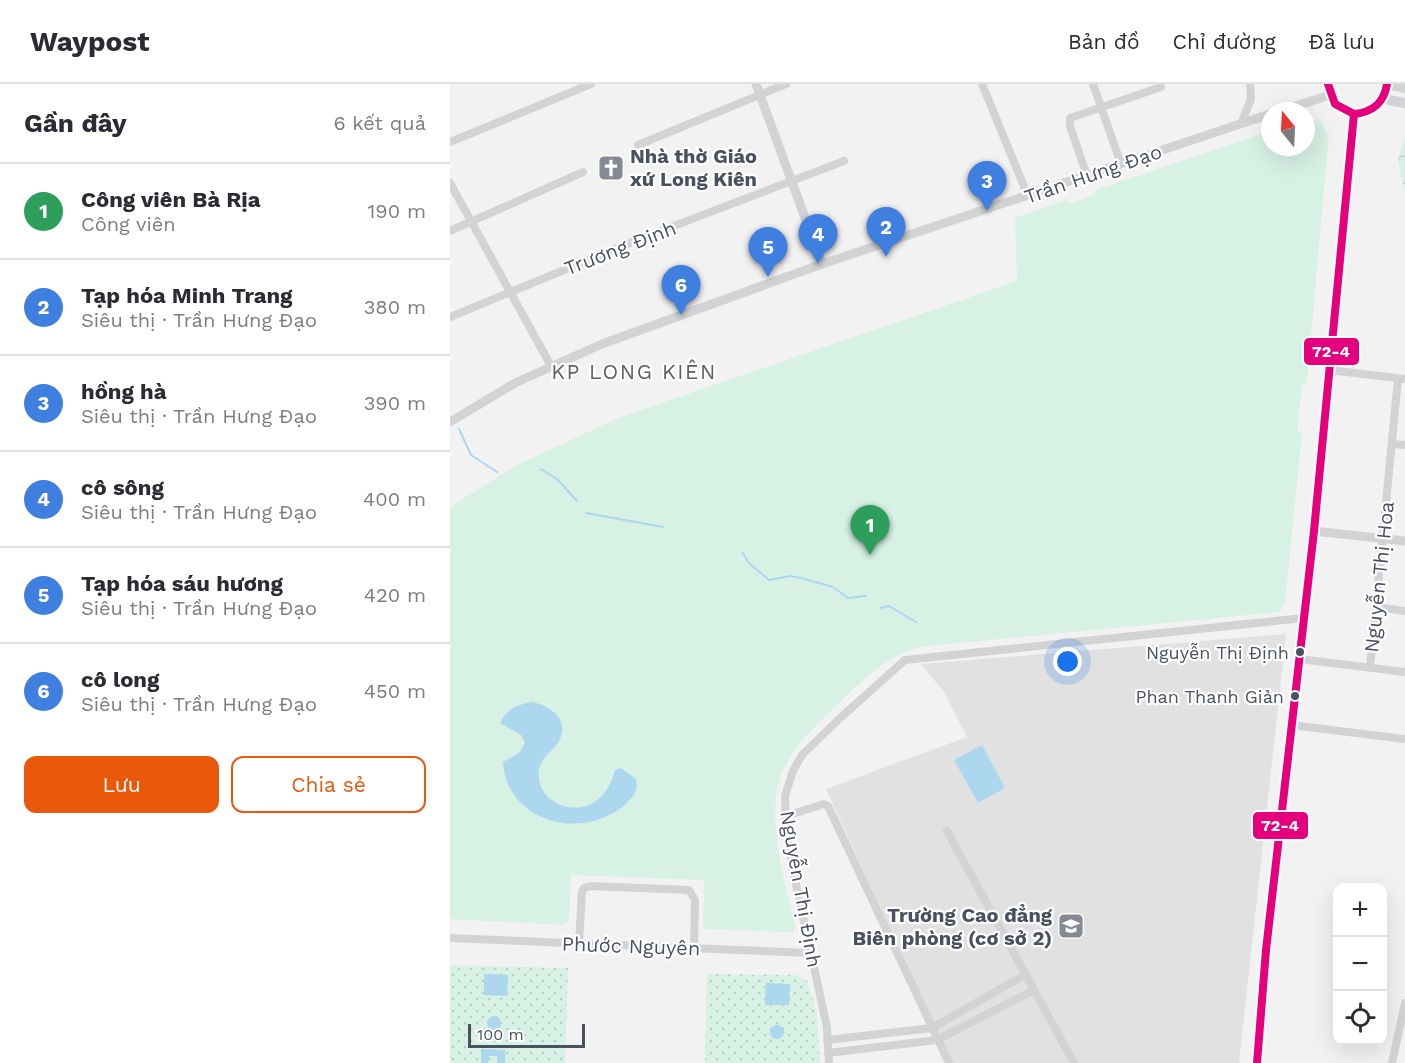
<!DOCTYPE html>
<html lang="vi">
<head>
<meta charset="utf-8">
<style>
  body { margin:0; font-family:"Work Sans",sans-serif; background:#f7f7f7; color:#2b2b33 }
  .controls { position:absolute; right:18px; bottom:18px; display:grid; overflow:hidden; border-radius:12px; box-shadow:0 6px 24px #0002 }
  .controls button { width:54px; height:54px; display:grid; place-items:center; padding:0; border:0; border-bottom:2px solid #e1e1e2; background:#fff; color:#2b2b33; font:30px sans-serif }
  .compass { position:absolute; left:811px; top:18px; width:54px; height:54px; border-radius:50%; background:#fff; box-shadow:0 6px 24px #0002; rotate:342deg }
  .scale { position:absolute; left:18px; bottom:15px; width:117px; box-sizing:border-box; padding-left:6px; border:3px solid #495160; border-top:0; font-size:16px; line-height:21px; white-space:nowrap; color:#495160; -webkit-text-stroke:4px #fff; paint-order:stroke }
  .you { position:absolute; left:618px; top:578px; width:21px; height:21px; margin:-15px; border:4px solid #fff; border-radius:50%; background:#1a73e8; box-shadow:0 0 0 9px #1a73e833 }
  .badge { display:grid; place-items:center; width:39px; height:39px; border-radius:50%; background:#ea580c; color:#fff; font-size:20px; font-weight:700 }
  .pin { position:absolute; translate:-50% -50px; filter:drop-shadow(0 2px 3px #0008) }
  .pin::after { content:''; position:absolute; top:32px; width:21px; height:18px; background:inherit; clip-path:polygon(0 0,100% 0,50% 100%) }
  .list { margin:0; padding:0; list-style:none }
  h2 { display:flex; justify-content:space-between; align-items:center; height:78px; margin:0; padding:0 24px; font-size:26px }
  h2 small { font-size:20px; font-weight:400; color:#7c7c81 }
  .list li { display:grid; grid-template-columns:39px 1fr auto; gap:18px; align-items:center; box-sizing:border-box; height:96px; padding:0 24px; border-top:2px solid #e1e1e2 }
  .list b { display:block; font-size:22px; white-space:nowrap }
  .list p { margin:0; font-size:20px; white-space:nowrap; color:#7c7c81 }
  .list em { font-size:20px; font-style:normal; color:#7c7c81 }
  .actions { display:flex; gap:12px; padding:18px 24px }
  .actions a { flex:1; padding:14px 0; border:2px solid #ea580c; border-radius:12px; text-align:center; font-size:21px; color:#ea580c }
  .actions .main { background:#ea580c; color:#fff }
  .icon { flex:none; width:33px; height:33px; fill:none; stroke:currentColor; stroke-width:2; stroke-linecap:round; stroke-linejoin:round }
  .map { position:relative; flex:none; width:955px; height:979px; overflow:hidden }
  header { display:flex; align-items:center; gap:36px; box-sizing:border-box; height:84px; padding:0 30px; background:#fff; border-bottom:2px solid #e1e1e2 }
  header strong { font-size:28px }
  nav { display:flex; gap:33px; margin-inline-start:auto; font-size:21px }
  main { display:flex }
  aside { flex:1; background:#fff }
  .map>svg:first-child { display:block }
  .education { fill:#e1e1e2 }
  .grass { fill:url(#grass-dots) }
  .forest { fill:url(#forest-crowns) }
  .park { fill:#d7f1e5 }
  .water { fill:#acd7ef }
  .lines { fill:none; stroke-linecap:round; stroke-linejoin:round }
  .stream { stroke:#acd7ef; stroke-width:2 }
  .minor { stroke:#d1d3d5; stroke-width:8 }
  .tertiary { stroke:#d1d3d5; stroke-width:9 }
  .secondary { stroke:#d1d3d7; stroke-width:10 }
  .bus-1-casing { stroke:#fff; stroke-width:12 }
  .bus-1 { stroke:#e5007d; stroke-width:8 }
  .bus-dot { fill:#495160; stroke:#fff; stroke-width:2 }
  .labels { text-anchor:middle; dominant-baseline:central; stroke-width:4.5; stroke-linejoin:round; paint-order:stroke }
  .bus-label { font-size:18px; fill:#495160; stroke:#fff; text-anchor:end }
  .poi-label { font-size:20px; font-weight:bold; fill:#495160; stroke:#fff; text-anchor:start }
  .street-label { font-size:20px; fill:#495160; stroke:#fff }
  .neighbourhood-label { font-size:21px; letter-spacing:1.5px; fill:#5e6067; stroke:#fff }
  .line-badge { stroke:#fff; stroke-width:2 }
  .badge-label { font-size:16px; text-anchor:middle; font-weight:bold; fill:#fff }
</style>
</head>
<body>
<header>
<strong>Waypost</strong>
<nav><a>Bản đồ</a><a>Chỉ đường</a><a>Đã lưu</a></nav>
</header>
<main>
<aside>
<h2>Gần đây<small>6 kết quả</small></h2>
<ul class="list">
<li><span class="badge" style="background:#2e9e5b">1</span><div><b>Công viên Bà Rịa</b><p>Công viên</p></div><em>190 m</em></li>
<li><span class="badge" style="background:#3f7fe0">2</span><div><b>Tạp hóa Minh Trang</b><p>Siêu thị · Trần Hưng Đạo</p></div><em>380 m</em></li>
<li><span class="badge" style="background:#3f7fe0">3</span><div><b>hồng hà</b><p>Siêu thị · Trần Hưng Đạo</p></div><em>390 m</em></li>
<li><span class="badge" style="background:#3f7fe0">4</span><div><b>cô sông</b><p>Siêu thị · Trần Hưng Đạo</p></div><em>400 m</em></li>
<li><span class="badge" style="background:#3f7fe0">5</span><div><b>Tạp hóa sáu hương</b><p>Siêu thị · Trần Hưng Đạo</p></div><em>420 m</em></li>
<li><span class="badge" style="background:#3f7fe0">6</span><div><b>cô long</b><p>Siêu thị · Trần Hưng Đạo</p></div><em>450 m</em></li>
</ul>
<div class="actions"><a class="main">Lưu</a><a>Chia sẻ</a></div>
</aside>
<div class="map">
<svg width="955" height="979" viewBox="0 0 955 979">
  <defs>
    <pattern id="grass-dots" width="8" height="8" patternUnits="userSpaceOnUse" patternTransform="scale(1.5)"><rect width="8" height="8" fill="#d7f1e5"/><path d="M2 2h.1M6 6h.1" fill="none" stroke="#bad0c7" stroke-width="1.8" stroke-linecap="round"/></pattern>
    <pattern id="forest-crowns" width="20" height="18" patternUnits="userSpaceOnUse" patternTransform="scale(1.5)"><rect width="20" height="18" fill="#d7f1e5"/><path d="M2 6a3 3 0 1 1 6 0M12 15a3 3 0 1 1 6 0" fill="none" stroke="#bad0c7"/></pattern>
  </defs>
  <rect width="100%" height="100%" fill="#f3f2f2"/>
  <polygon class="education" points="836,550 789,979 501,979 376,705 517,653 494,608 471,580"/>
  <g class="grass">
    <polygon points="0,881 118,884 115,979 0,979"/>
    <polygon points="257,890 346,891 357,896 367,929 370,979 255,979"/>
  </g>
  <polygon class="forest" points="955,52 955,110 948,76"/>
  <path class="park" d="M856 36 871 37 877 49 878 61 857 298 852 302 847 346 852 351 835 519 829 528 479 562C442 567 422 588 395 613 374 634 346 658 333 686 314 729 335 800 346 844L343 848 256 845 253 842 254 796 121 791 119 836 115 841 0 835V423L65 382 168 334 567 197 565 134 617 116 621 119 644 111 646 106 820 47V63H856Z"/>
  <g class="water">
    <path d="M82 618C98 621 120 635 110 655 105 667 92 671 89 685 84 716 122 734 146 717 157 709 161 699 165 686L171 684 186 695C189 707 184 711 177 719 135 758 57 740 53 678L69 669 75 659 71 651 50 639C57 625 66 621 82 618Z"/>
    <polygon points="532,661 555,704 528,719 504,676"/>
    <polygon points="34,890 58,891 57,912 34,911"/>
    <polygon points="316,899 340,900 339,921 315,921"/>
    <circle cx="44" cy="939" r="7"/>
    <circle cx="327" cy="948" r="7"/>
    <polygon points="31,965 55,966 55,979 47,979 47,972 39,972 38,979 31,979"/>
  </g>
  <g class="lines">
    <g class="stream">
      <polyline points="9,345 21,371 47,388"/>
      <polyline points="91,385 107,395 127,417"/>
      <polyline points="136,429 213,443"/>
      <polyline points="292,468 299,479 319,496 340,492 351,494 383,503 398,514 416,512"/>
      <polyline points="430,524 439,522 466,538"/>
    </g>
    <g class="minor">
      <polyline points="532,0 578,112"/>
      <polyline points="643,0 671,80"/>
      <polyline points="791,40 801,15 800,0"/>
      <polyline points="0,58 141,0"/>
      <polyline points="188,61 336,0"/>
      <polyline points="637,92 620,42 620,34 711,3"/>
      <polyline points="0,99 101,282"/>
      <polyline points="0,147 133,88"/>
      <polyline points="0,233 182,158 394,77"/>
      <polyline points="879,286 955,295"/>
      <polyline points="942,360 955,361"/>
      <polyline points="926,523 955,527"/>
      <polyline points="849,575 955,588"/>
      <polyline points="920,583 948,295"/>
      <polyline points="841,641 955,655"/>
      <polyline points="336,732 374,720 378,722 499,979"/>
      <polyline points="497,747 624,979"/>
      <polyline points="0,854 361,869"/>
      <polyline points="129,859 132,808 134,804 141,802 239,806 245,816 244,864"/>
      <polyline points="377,956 482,944 576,890"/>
      <polyline points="378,969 487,956 584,906"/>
      <polyline points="379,979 377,943 345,796 336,746 335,712 343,687 352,671 388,636 455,576 854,534"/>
      <polyline points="942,979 955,919"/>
    </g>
    <g class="tertiary">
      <polyline points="306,0 372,180"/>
      <polyline points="830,27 880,11"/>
      <polyline points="0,338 65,299 152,260 372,180 820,30"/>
      <polyline points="864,447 955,457"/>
      <polyline points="807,979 816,866 864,447 904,30"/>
    </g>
    <g class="secondary">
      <path d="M878 0 885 20 904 30C923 29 935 20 937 0"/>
      <polyline points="937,0 955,4"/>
      <polyline points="934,15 955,19"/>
    </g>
    <defs>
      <g id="bus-1">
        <path d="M878 0 885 20 904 30C923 28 934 19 937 0"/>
        <polyline points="807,979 816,866 864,447 904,30"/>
      </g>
    </defs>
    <use href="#bus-1" class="bus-1-casing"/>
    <use href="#bus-1" class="bus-1"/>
  </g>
  <defs>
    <symbol id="church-square" viewBox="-11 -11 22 22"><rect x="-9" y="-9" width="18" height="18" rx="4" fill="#848993" stroke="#fff"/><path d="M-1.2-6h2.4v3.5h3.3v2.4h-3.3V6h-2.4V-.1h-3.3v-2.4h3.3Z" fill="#fff"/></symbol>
    <symbol id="university-square" viewBox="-11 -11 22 22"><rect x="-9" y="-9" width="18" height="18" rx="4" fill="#848993" stroke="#fff"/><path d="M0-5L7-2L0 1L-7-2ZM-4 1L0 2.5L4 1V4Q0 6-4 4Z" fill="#fff"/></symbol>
  </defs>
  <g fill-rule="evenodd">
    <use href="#church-square" x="146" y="69" width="30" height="30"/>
    <use href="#university-square" x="606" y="827" width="30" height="30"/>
  </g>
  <g class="bus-dot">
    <circle cx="850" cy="568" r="5"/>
    <circle cx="845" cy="612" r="5"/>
  </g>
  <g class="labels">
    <g class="bus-label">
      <text x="839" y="568">Nguyễn Thị Định</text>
      <text x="834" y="612">Phan Thanh Giản</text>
    </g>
    <g class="poi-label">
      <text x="180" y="72">Nhà thờ Giáo<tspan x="180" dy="23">xứ Long Kiên</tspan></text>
      <text x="602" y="831" text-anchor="end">Trường Cao đẳng<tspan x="602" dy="23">Biên phòng (cơ sở 2)</tspan></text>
    </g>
    <g class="street-label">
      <text transform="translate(643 90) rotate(-19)">Trần Hưng Đạo</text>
      <text transform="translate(170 164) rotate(-21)">Trương Định</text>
      <text transform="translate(929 493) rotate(-84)">Nguyễn Thị Hoa</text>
      <text transform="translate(351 805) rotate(80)">Nguyễn Thị Định</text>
      <text transform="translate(181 862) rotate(2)">Phước Nguyên</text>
    </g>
    <g class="neighbourhood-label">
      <text x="184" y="287">KP LONG KIÊN</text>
    </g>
  </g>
  <g class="line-badge">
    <rect x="853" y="253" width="57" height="29" rx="6" fill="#e5007d"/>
    <rect x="802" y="727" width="57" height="29" rx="6" fill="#e5007d"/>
  </g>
  <g class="badge-label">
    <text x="881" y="273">72-4</text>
    <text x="830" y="747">72-4</text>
  </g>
</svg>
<div class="controls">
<button>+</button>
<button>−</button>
<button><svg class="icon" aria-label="locate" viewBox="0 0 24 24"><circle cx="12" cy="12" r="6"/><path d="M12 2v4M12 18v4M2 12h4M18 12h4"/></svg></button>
</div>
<svg class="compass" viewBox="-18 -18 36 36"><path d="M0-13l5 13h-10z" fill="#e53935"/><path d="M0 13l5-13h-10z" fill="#7c7c81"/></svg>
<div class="scale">100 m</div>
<div class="you"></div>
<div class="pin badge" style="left:420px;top:471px;background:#2e9e5b">1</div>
<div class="pin badge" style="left:436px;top:173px;background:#3f7fe0">2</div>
<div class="pin badge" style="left:537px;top:127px;background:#3f7fe0">3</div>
<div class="pin badge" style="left:368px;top:180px;background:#3f7fe0">4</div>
<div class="pin badge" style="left:318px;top:193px;background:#3f7fe0">5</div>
<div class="pin badge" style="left:231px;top:231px;background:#3f7fe0">6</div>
</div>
</main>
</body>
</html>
